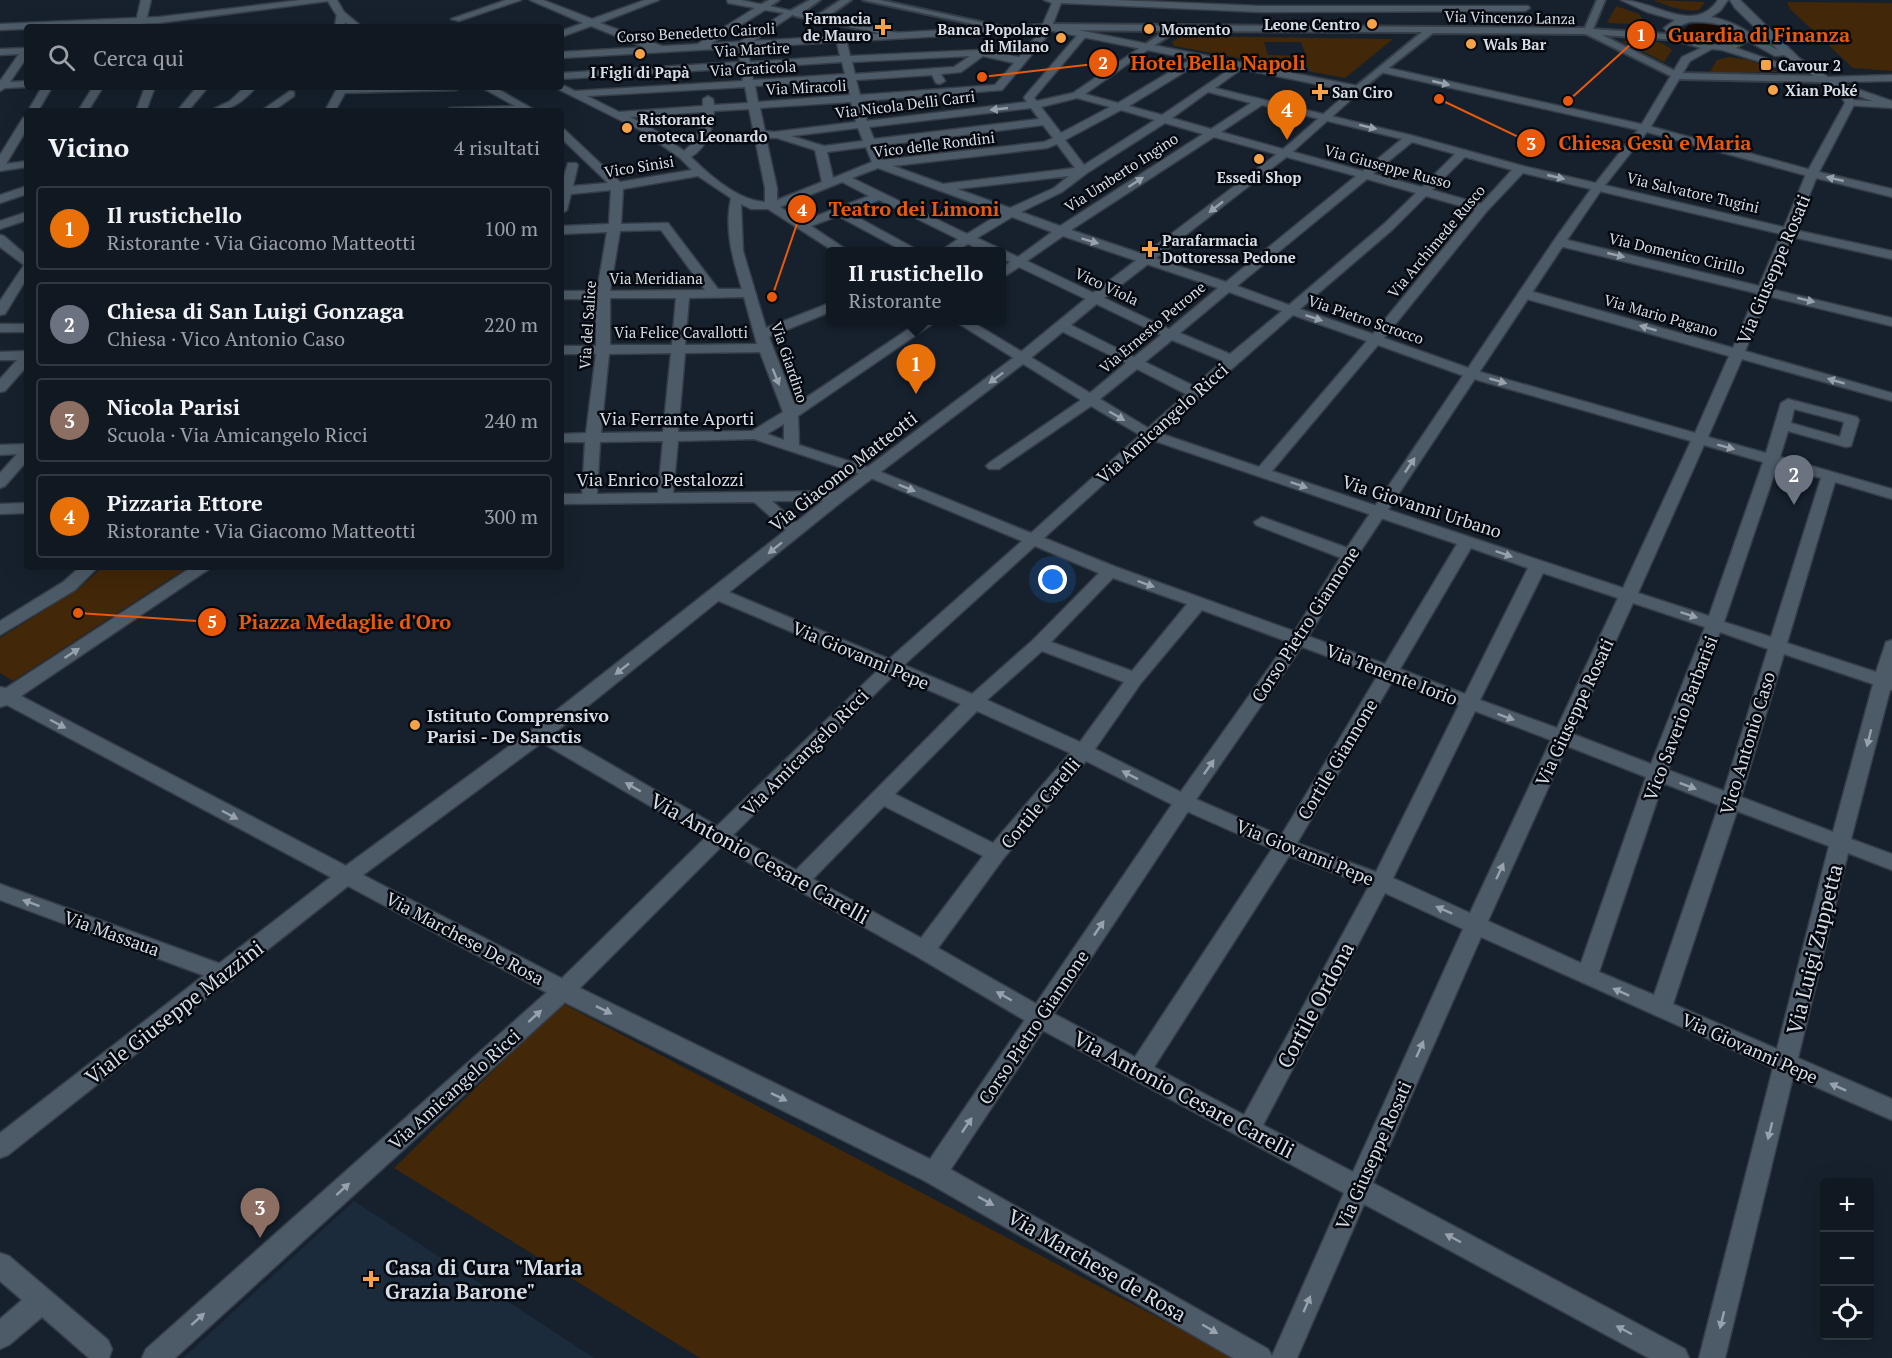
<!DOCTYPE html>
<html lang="it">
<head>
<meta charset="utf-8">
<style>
  body { margin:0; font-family:"PT Serif",serif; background:#19222a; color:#f1f3f6 }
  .controls { position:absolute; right:18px; bottom:18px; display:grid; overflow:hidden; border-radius:6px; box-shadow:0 6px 24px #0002 }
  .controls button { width:54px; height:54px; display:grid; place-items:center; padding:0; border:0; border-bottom:2px solid #303840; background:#101922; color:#f1f3f6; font:30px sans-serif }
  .you { position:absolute; left:1053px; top:580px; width:21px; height:21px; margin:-15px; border:4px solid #fff; border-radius:50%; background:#1a73e8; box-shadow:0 0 0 9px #1a73e833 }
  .badge { display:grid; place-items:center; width:39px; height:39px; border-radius:50%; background:#f6a248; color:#fff; font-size:20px; font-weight:700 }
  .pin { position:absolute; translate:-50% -50px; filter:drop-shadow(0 2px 3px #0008) }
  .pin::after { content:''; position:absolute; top:32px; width:21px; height:18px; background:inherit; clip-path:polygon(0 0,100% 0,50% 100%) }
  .popup { position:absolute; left:826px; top:247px; width:180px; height:78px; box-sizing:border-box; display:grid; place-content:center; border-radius:6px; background:#101922; filter:drop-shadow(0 2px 4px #0005); font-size:20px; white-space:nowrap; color:#9ca0a5 }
  .popup b { font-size:22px; color:#f1f3f6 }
  .popup::after { content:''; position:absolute; left:50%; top:100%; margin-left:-12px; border:12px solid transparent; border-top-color:#101922 }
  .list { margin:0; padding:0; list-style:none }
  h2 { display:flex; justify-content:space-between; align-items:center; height:78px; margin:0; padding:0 24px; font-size:26px }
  h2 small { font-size:20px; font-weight:400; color:#9ca0a5 }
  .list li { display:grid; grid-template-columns:39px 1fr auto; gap:18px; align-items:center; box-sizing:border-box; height:84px; margin:0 12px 12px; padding:0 12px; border:2px solid #303840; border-radius:6px }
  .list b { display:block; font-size:22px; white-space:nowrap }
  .list p { margin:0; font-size:20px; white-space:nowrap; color:#9ca0a5 }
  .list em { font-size:20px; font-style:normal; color:#9ca0a5 }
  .icon { flex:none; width:33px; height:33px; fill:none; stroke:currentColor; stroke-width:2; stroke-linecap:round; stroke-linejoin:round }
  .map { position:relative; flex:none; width:1892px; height:1358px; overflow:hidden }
  .search { position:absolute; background:#101922; box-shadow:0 6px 24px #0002; left:24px; top:24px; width:540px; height:66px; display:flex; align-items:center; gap:15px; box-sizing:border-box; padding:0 21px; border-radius:6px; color:#9ca0a5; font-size:22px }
  .panel { position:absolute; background:#101922; box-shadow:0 6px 24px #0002; left:24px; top:108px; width:540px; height:462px; border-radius:6px }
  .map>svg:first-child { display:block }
  .built { fill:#1b2b3c }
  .green { fill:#422708; fill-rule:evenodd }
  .water { fill:#160800 }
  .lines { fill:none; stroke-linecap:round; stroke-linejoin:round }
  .pedestrian-casing { stroke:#353d47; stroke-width:4 }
  .minor-casing { stroke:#353d47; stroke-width:3 }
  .tertiary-casing { stroke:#353d47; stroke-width:3 }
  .pedestrian { fill:#4d5b68; fill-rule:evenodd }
  .minor { fill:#4d5b68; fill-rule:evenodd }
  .tertiary { fill:#4d5b68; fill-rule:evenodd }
  .oneway { fill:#98a2ad }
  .poi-dot { fill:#f6a248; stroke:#060a10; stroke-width:2 }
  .labels { text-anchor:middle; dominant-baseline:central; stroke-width:5; stroke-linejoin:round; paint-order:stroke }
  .far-street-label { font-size:15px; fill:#d5dde5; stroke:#060a10 }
  .far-poi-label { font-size:15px; font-weight:bold; fill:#d5dde5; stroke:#060a10; text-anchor:start }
  .street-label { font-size:18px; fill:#d5dde5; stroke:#060a10 }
  .poi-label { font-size:18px; font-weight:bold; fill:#d5dde5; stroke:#060a10; text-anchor:start }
  .near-street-label { font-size:21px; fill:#d5dde5; stroke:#060a10 }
  .near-poi-label { font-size:21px; font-weight:bold; fill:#d5dde5; stroke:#060a10; text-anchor:start }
  .leader { fill:none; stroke:#e8590c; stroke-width:2 }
  .callout-dot { fill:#e8590c; stroke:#060a10; stroke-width:2 }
  .mark-label { font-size:18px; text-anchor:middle; font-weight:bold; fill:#fff }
  .callout-label { font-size:20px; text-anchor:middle; font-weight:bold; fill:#e8590c; stroke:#060a10; stroke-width:5; stroke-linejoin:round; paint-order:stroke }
</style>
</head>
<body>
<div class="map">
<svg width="1892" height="1358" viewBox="0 0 1892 1358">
  <rect width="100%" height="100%" fill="#16212d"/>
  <polygon class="built" points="354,1201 594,1358 183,1358"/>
  <g class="green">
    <path d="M1653 0 1705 2 1699 10C1682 12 1669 6 1653 0Z"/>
    <polygon points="1787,2 1892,3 1892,71 1853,68 1790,9"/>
    <polygon points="1616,6 1639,14 1644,21 1632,24 1607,23"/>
    <path d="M1182 36 1393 39 1345 78 1174 46 1172 42ZM1264 42H1301L1306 56 1268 55Z"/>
    <path d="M1621 41C1636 41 1661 37 1672 50L1664 62Z"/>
    <polygon points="1729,57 1749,60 1778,72 1709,73 1717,60"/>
    <polygon points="103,567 188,567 13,681 0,673 0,638 78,589"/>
    <polygon points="562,1003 1233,1357 1232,1358 700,1358 394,1168"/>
  </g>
  <path class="water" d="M1695 24C1708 24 1729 24 1736 37 1723 47 1693 43 1683 30L1689 25Z"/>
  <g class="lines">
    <defs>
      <g id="pedestrian">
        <polygon points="769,0 779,0 766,9 760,9 760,5"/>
        <polygon points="810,0 820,0 803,12 818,15 841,0 851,0 827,17 907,35 903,38 795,16 788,12"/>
        <polygon points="863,0 880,0 1013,29 1009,32"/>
        <polygon points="1597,0 1605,0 1593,29 1681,35 1682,37 1678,40 1602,35 1679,73 1821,76 1826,79 1821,82 1677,79 1586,34 1433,33 1358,92 1355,91 1355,87 1422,32 1177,31 1147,50 1144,49 1144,45 1165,31 1048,30 1044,27 1048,24 1585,28"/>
      </g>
      <g id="minor">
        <polygon points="141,0 151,0 146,21 141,24 136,21"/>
        <polygon points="506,0 521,0 459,21 451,19"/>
        <polygon points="530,0 543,0 592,19 645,0 659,0 600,23 670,49 665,52 646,48 591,26 561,37 561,31 583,23"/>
        <path d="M727 0H741L797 12 746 46 750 62 840 56 836 39 841 36 846 39 850 56 981 50 1019 57 1039 33 1052 3 1044 0H1115L1260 6H1528L1530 8 1525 11 1260 12 1061 3 1049 34 1002 90 862 101 867 121 1027 102 1024 98 1025 96 1080 32 1083 31 1088 34 1034 98 1037 101 1073 93 1144 45 1152 47 1085 94 1118 103 1196 56H1204V60L1129 106 1162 115 1239 63 1244 66 1243 68 1215 88 1414 136 1523 166 1792 229 1794 232 1771 289 1892 318V326L1768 296 1745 351 1892 393V401L1742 359 1708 437 1766 453 1781 403 1788 399 1857 417 1859 420 1851 446 1846 447 1788 431 1780 457 1892 489V499L1835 482 1787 643 1876 672 1886 642 1892 640V690H1890L1851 839 1892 854V870L1848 853 1798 1058 1892 1099V1120L1793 1077 1725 1358H1699L1773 1068 1481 937 1373 1183 1685 1349 1689 1358H1649L1364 1204 1297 1358H1233L925 1181 922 1173 925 1165 934 1162 943 1165 1268 1349 1272 1356 1344 1193 1031 1024 916 956 721 847 572 996 175 1358H142L146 1349 556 984 705 838 534 738 532 733 534 728 541 726 548 728 717 826 879 669 712 598 710 594 712 590H724L889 659 1022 541 866 476 754 439 678 441 673 493 839 491 847 496 839 501H772L802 528 804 531 796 536 790 534 754 502 561 504V494H582L585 442H561V434L586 433 596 354H561V346H596V299H561V291H597L607 232 561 234V226L609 224 611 190 571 194 567 210 561 214V186L568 163H576L578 165 573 186 608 183 561 138V129L565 130 620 182 692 170 680 158 642 131 554 87H561V84L575 91 743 81 741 68 561 79V73L740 62 738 43 784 13 765 10 702 49H696V45L755 8 728 3ZM970 56 954 67 855 74 852 62ZM983 56 1014 63 995 85 860 95 856 80 932 75 936 83 940 84 945 81 941 74 961 72ZM842 62 845 74 753 80 751 68ZM846 81 850 95 758 102 755 86ZM745 87 748 103 714 105 713 99 708 96 703 99V106L619 112 587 96ZM1208 92 1251 103 1211 129 1172 118ZM1077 98 1110 107 1061 133 1041 107ZM851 102 856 122 774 132 765 131 760 108ZM1262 105 1402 139 1363 171 1221 132ZM1031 108 1039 119 874 139 869 127ZM749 109 765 188V202C739 201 709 175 691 157 707 147 713 129 714 111ZM1121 110 1155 120 1084 165 1065 140ZM703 112 696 140 684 151 650 127 630 117ZM1165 123 1203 134 1060 226 1021 212 1062 192 1087 173ZM1043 125 1053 138 1044 142 882 160 876 146ZM858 128 863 141 824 146 791 136ZM1214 137 1356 176 1226 282 1071 230ZM766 138H777L815 150 822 182 777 200V188ZM1412 142 1455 154 1422 187 1373 174ZM1057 144 1075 168 943 184 893 166 1047 148ZM866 147 872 162 833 178 827 152ZM1465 157 1512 170 1481 204 1432 190ZM878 168 1001 213 967 234 852 178ZM1523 173 1781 234 1759 286 1559 238 1553 242 1555 245 1756 293 1733 348 1530 291H1520L1518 294 1520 297 1729 356 1695 433 1477 371 1384 338 1487 211ZM698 176 731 198C724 229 733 260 742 289H718L668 223 621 224 623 189ZM1069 176 1054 188 1010 208 957 189ZM1367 179 1416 193 1384 224 1289 305 1237 286ZM842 182 869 196 803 221 780 207ZM1426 196 1475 210 1373 334 1300 309 1392 230ZM879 200 958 239 939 252H955L968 244 984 252H1002V259L1010 262 1002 268V278L1019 267 1161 335 1134 357 1067 323H1057L1055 326 1057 329 1126 363 1090 393 969 320H953L1081 400 989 463 986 466 989 469H999L1091 406 1140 435 1031 533 876 470 799 445 798 416 938 320H922L795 405 769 337 830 312V303L766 328 743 251 741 204 751 209H768L835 252H850L811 226 838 216 905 252H921L848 212ZM1012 217 1052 232 1018 257 977 238ZM661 230 705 290 610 291 620 231ZM1063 236 1218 288 1169 329 1027 261ZM1229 292 1282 311 1230 354 1180 333ZM744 297 757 344 685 345 689 298ZM610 298H676L672 345H610ZM1293 315 1367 341 1259 467 1159 433ZM1172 340 1223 361 1194 386 1145 362ZM1378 345 1467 377 1691 441 1623 588 1272 471ZM760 352 783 412 752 431 678 432 685 353ZM671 353 663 432 601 433 609 354ZM1137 369 1186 394 1148 428 1100 399ZM1794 409 1844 422 1840 437 1791 423ZM784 424V440L767 434ZM1152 440 1457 544 1385 664 1116 567 1044 538ZM663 441 658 493 597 494 600 442ZM1704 445 1763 462 1709 616 1638 593ZM1777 466 1821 478 1771 637 1724 622ZM1035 546 1099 573 1033 640 972 694 904 665ZM1471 548 1528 568 1465 694 1400 669ZM1543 573 1618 598 1557 728 1480 700ZM1113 578 1187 604 1132 671 1051 642ZM1633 603 1705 627 1651 764 1573 734ZM1202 610 1378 675 1281 836 1191 797 1095 749 1141 683ZM1720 632 1768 649 1724 791 1668 770ZM1042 651 1124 682 1080 742 987 700ZM1784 654 1873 684 1833 832 1741 797ZM894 675 961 704 796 870 733 835ZM1393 680 1459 705 1376 872 1297 843ZM977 711 1070 753 993 843 895 794ZM1475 711 1551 740 1470 913 1393 878ZM1567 746 1646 777 1581 963 1488 921ZM1086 761 1177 807 1272 849 1135 1057 1047 1010 938 948 1003 859ZM1663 783 1719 805 1654 995 1599 972ZM884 806 983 856 921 938 813 879ZM1737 811 1829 846 1777 1049 1673 1004ZM1289 856 1369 886 1244 1115 1154 1067ZM1385 893 1463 929 1353 1172 1263 1125Z"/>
        <polygon points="337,12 345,14 345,27 335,27"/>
        <polygon points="27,48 27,57 10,82 27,81 27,87 5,88 0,91 0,81 19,54 0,55 0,49"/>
        <polygon points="1384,67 1645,125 1815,171 1892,189 1892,197 1808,176 1643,131 1380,72 1379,70"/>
        <polygon points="42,87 52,87 38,111 28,111"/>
        <polygon points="93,87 103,87 88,111 78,111"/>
        <polygon points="145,87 155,87 146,111 136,111"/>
        <polygon points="197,87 208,87 188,111 177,111"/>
        <path d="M245 87H256C242 103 230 111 209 111L230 101Z"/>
        <polygon points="338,87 461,87 456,90 345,93 335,111 325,111"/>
        <polygon points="481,87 494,87 533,109 532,111 445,111 450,108 515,106"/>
        <polygon points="290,91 294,92 294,96 273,111 261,111"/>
        <polygon points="1850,100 1891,102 1892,108 1846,105 1845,103"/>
        <polygon points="27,117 27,129 6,164 27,161 27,167 0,171 0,155 23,118"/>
        <polygon points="27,186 27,194 0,203 0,195"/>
        <polygon points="27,212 27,220 0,229 0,221"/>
        <polygon points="0,235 4,236 27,256 27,278 5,314 0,315 0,301 24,265 0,247"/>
        <rect x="0" y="324" width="27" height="8"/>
        <polygon points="27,351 27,366 5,391 0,392 0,379 17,360 0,360 0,352"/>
        <polygon points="27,444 27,461 5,486 0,488 0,473 17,454 0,455 0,445"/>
        <polygon points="27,503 27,513 0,514 0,504"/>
        <polygon points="1262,517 1356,551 1358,555 1350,560 1344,559 1256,525 1254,522"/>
        <polygon points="80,567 98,567 75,590 0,635 0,621 63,582"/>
        <polygon points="192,567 212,567 21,696 354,870 357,876 354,882 347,884 340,882 7,705 0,707 0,687 6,688"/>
        <polygon points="0,884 232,968 235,974 232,980 224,983 0,900"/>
        <polygon points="0,1253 9,1256 108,1340 112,1349 109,1358 89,1358 42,1317 9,1345 0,1349 0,1319 22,1300 0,1281"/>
      </g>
      <g id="tertiary">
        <path d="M301 0H337L344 12 362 27C344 27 336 16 328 1L159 23 0 30V24L159 17Z"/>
        <path d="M1621 0C1654 0 1694 36 1718 0H1728L1720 11 1711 17C1742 23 1752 37 1778 50L1735 8 1730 0H1740L1799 58 1828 77 1892 75V81L1837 82 1892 101V108L1850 93 1855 103 1818 174 1795 230 1892 251V259L1788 236 1782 232 1806 174 1845 103 1841 95 1784 55 1775 56 1748 41 1736 48 1788 66 1783 69 1722 50 1712 49 1690 61 1650 128 1602 189 1565 243 1358 555 1305 642 1191 807 943 1181 934 1184 925 1181 568 1004 348 886 8 1155 0 1158V1133L340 870 534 728 833 493 1017 355 1089 296 1281 151 1350 91 1048 30 561 58V52L1048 24 1358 86 1363 89 1289 155 1099 302 1027 361 845 499 548 738 363 875 584 990 930 1159 1177 797 1293 634 1342 555 1555 239 1594 185 1640 127 1682 57 1701 48 1680 42 1671 36 1664 28 1675 20 1647 12ZM1689 22C1707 21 1728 23 1742 37 1727 52 1687 43 1674 28Z"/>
      </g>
    </defs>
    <use href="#pedestrian" class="pedestrian-casing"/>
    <use href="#minor" class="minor-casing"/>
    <use href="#tertiary" class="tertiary-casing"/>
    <use href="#pedestrian" class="pedestrian"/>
    <use href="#minor" class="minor"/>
    <use href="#tertiary" class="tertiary"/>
  </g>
  <defs><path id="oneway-solid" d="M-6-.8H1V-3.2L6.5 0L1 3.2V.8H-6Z" transform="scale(1.5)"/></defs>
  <g class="oneway">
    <use href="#oneway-solid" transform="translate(1441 83) rotate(13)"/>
    <use href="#oneway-solid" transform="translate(999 109) rotate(174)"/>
    <use href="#oneway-solid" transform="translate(1368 127) rotate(14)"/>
    <use href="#oneway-solid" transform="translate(1556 177) rotate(13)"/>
    <use href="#oneway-solid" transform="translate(1835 179) rotate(-167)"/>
    <use href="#oneway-solid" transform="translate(1136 182) rotate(-33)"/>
    <use href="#oneway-solid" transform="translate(1216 207) rotate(142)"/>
    <use href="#oneway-solid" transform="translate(1090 241) rotate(17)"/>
    <use href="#oneway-solid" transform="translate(1616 255) rotate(13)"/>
    <use href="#oneway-solid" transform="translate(1806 300) rotate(14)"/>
    <use href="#oneway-solid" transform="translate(1314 318) rotate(18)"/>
    <use href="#oneway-solid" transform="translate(1648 328) rotate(-164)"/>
    <use href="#oneway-solid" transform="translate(776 377) rotate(68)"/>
    <use href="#oneway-solid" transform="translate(996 378) rotate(143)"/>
    <use href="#oneway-solid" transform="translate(1498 381) rotate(16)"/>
    <use href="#oneway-solid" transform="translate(1836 381) rotate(-164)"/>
    <use href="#oneway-solid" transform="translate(1117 416) rotate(30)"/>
    <use href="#oneway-solid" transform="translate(1726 447) rotate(15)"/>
    <use href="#oneway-solid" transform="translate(1410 465) rotate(-56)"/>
    <use href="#oneway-solid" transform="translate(1299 485) rotate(19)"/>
    <use href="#oneway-solid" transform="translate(907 488) rotate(22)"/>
    <use href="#oneway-solid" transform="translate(775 548) rotate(141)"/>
    <use href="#oneway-solid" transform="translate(1504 554) rotate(19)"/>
    <use href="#oneway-solid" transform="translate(1146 584) rotate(20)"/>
    <use href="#oneway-solid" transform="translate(1689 615) rotate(18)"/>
    <use href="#oneway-solid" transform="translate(72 653) rotate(-33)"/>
    <use href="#oneway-solid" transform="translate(622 669) rotate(142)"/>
    <use href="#oneway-solid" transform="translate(1506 717) rotate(20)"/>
    <use href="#oneway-solid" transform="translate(58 724) rotate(28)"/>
    <use href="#oneway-solid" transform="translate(1869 738) rotate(104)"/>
    <use href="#oneway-solid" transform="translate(1209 767) rotate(-55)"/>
    <use href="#oneway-solid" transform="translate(1130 775) rotate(-153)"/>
    <use href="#oneway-solid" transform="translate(1688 786) rotate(21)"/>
    <use href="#oneway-solid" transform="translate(633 787) rotate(-150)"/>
    <use href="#oneway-solid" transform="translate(230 815) rotate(28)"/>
    <use href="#oneway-solid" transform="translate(1500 871) rotate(-65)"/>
    <use href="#oneway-solid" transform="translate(31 903) rotate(-160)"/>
    <use href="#oneway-solid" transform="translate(1444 910) rotate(-156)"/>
    <use href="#oneway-solid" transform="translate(1099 928) rotate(-56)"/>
    <use href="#oneway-solid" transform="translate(1621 992) rotate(-156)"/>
    <use href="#oneway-solid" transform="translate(1004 996) rotate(-150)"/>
    <use href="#oneway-solid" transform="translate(604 1010) rotate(26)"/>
    <use href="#oneway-solid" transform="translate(535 1016) rotate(-42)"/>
    <use href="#oneway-solid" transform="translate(1420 1049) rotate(-66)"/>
    <use href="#oneway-solid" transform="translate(1838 1087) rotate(-156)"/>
    <use href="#oneway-solid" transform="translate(779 1097) rotate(26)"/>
    <use href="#oneway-solid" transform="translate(967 1125) rotate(-56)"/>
    <use href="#oneway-solid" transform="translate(1770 1131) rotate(104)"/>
    <use href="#oneway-solid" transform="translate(343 1189) rotate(-42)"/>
    <use href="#oneway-solid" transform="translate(986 1201) rotate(29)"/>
    <use href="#oneway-solid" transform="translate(1453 1238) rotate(-152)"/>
    <use href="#oneway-solid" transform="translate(1307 1304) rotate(-67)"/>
    <use href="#oneway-solid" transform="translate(198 1319) rotate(-42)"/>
    <use href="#oneway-solid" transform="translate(1722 1320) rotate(104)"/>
    <use href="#oneway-solid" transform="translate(1210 1329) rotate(30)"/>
    <use href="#oneway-solid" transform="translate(1624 1330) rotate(-152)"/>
  </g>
  <g class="poi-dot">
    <circle cx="1372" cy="24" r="6"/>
    <path d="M880 18h6v6h6v6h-6v6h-6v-6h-6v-6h6z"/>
    <circle cx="1149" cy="29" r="6"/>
    <circle cx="1061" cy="38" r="6"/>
    <circle cx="1471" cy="44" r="6"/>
    <circle cx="640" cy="54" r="6"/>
    <rect x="1760" y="59" width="12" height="12" rx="3"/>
    <circle cx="1773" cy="90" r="6"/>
    <path d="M1317 83h6v6h6v6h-6v6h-6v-6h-6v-6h6z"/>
    <circle cx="627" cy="128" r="6"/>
    <circle cx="1259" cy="159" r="6"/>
    <path d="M1147 240h6v6h6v6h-6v6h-6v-6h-6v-6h6z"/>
    <circle cx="415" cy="725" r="6"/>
    <path d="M368 1270h6v6h6v6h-6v6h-6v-6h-6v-6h6z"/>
  </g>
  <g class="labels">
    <g class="far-street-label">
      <text transform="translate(1510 17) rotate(1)">Via Vincenzo Lanza</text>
      <text transform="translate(696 32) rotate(-3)">Corso Benedetto Cairoli</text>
      <text transform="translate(752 49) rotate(-3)">Via Martire</text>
      <text transform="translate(753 68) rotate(-3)">Via Graticola</text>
      <text transform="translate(806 87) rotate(-3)">Via Miracoli</text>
      <text transform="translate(905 104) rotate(-7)">Via Nicola Delli Carri</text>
      <text transform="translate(934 144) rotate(-7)">Vico delle Rondini</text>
      <text transform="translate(639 166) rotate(-9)">Vico Sinisi</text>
      <text transform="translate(1388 166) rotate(15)">Via Giuseppe Russo</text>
      <text transform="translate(1121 172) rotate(-33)">Via Umberto Ingino</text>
      <text transform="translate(1693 192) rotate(13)">Via Salvatore Tugini</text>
      <text transform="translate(1436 241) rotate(-50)">Via Archimede Rusco</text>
      <text transform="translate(1677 253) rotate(13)">Via Domenico Cirillo</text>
      <text x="656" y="278">Via Meridiana</text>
      <text transform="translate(1107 286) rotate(25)">Vico Viola</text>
      <text transform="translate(1661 315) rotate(16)">Via Mario Pagano</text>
      <text transform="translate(1366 319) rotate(19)">Via Pietro Scrocco</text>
      <text transform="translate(587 325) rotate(-86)">Via del Salice</text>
      <text transform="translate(1152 327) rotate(-40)">Via Ernesto Petrone</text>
      <text x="681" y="332">Via Felice Cavallotti</text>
      <text transform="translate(790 362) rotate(71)">Via Giardino</text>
    </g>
    <g class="far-poi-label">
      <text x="871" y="18" text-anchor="end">Farmacia<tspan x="871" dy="17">de Mauro</tspan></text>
      <text x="1360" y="24" text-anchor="end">Leone Centro</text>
      <text x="1049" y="29" text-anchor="end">Banca Popolare<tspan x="1049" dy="17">di Milano</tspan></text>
      <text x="1161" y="29">Momento</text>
      <text x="1483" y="44">Wals Bar</text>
      <text x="1778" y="65">Cavour 2</text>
      <text x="640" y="72" text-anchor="middle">I Figli di Papà</text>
      <text x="1785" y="90">Xian Poké</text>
      <text x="1332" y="92">San Ciro</text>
      <text x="639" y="119">Ristorante<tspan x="639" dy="17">enoteca Leonardo</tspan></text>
      <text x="1259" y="177" text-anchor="middle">Essedi Shop</text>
      <text x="1162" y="240">Parafarmacia<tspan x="1162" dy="17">Dottoressa Pedone</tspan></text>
    </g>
    <g class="street-label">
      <text transform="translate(1773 269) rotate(-67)">Via Giuseppe Rosati</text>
      <text x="677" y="418">Via Ferrante Aporti</text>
      <text transform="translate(1162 423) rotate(-42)">Via Amicangelo Ricci</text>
      <text transform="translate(843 471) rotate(-38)">Via Giacomo Matteotti</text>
      <text x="660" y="479">Via Enrico Pestalozzi</text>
      <text transform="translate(1422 506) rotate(18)">Via Giovanni Urbano</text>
      <text transform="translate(1305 624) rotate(-57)">Corso Pietro Giannone</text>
      <text transform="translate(861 655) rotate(23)">Via Giovanni Pepe</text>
      <text transform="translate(1392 674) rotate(21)">Via Tenente Iorio</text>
      <text transform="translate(1574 712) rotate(-65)">Via Giuseppe Rosati</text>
      <text transform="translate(1680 718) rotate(-69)">Vico Saverio Barbarisi</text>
      <text transform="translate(1747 743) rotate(-73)">Vico Antonio Caso</text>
      <text transform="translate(805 752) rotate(-45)">Via Amicangelo Ricci</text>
      <text transform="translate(1337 759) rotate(-59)">Cortile Giannone</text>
      <text transform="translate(1040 803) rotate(-50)">Cortile Carelli</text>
      <text transform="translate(1305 852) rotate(22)">Via Giovanni Pepe</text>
      <text transform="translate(112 933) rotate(20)">Via Massaua</text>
      <text transform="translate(465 938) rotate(28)">Via Marchese De Rosa</text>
      <text transform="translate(1033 1027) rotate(-56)">Corso Pietro Giannone</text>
      <text transform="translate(1750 1048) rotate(24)">Via Giovanni Pepe</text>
      <text transform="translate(454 1089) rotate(-42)">Via Amicangelo Ricci</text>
      <text transform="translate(1373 1155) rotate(-66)">Via Giuseppe Rosati</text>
    </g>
    <g class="poi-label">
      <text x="427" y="715">Istituto Comprensivo<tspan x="427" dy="21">Parisi - De Sanctis</tspan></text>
    </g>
    <g class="near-street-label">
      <text transform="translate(760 858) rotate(29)">Via Antonio Cesare Carelli</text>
      <text transform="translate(1814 949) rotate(-76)">Via Luigi Zuppetta</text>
      <text transform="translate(1315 1005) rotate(-62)">Cortile Ordona</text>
      <text transform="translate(174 1012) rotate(-38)">Viale Giuseppe Mazzini</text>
      <text transform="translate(1184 1094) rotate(28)">Via Antonio Cesare Carelli</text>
      <text transform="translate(1097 1265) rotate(30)">Via Marchese de Rosa</text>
    </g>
    <g class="near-poi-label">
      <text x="385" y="1267">Casa di Cura "Maria<tspan x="385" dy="24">Grazia Barone"</tspan></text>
    </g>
  </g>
  <path class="leader" d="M1568 101L1641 35M982 77L1103 63M1439 99L1531 143M772 297L802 209M78 613L212 622"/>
  <g class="callout-dot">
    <circle cx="1568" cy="101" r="6"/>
    <circle cx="982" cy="77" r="6"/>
    <circle cx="1439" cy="99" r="6"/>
    <circle cx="772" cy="297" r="6"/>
    <circle cx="78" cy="613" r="6"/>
    <circle cx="1641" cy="35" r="15"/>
    <circle cx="1103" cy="63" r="15"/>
    <circle cx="1531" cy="143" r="15"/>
    <circle cx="802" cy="209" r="15"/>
    <circle cx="212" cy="622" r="15"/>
  </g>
  <g class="mark-label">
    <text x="1641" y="41">1</text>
    <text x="1103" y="69">2</text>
    <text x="1531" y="150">3</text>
    <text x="802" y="216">4</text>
    <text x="212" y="628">5</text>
  </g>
  <g class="callout-label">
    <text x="1759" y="42">Guardia di Finanza</text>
    <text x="1218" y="70">Hotel Bella Napoli</text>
    <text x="1655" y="150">Chiesa Gesù e Maria</text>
    <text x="914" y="216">Teatro dei Limoni</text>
    <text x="345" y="629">Piazza Medaglie d'Oro</text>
  </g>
</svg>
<div class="controls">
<button>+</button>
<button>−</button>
<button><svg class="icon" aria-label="locate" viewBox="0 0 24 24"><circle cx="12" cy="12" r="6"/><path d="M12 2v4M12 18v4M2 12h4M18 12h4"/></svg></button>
</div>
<div class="you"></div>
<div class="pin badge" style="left:916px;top:394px;background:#e8710a">1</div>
<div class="popup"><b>Il rustichello</b>Ristorante</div>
<div class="pin badge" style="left:1794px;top:505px;background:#6b7280">2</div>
<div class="pin badge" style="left:260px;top:1238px;background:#8d6e63">3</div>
<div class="pin badge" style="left:1287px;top:140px;background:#e8710a">4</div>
<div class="search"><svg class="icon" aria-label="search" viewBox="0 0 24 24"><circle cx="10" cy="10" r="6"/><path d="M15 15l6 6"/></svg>Cerca qui</div>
<section class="panel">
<h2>Vicino<small>4 risultati</small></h2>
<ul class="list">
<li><span class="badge" style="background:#e8710a">1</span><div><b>Il rustichello</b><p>Ristorante · Via Giacomo Matteotti</p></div><em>100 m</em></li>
<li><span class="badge" style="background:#6b7280">2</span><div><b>Chiesa di San Luigi Gonzaga</b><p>Chiesa · Vico Antonio Caso</p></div><em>220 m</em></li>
<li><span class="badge" style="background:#8d6e63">3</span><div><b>Nicola Parisi</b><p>Scuola · Via Amicangelo Ricci</p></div><em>240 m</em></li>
<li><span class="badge" style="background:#e8710a">4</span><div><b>Pizzaria Ettore</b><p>Ristorante · Via Giacomo Matteotti</p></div><em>300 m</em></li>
</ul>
</section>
</div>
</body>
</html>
